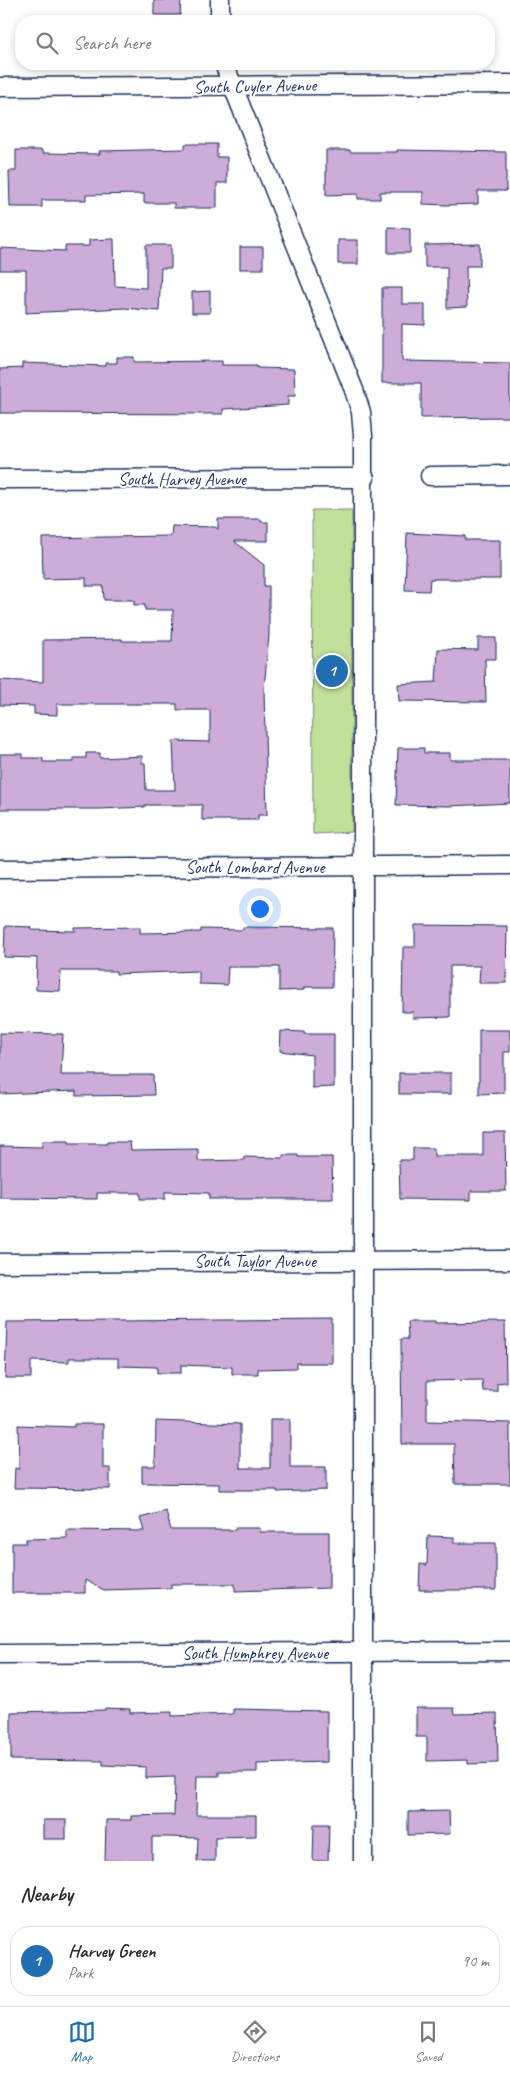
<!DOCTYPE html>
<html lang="en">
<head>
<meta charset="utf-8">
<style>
  body { margin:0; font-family:Caveat,sans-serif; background:#f2f2f3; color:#2b2b33 }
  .you { position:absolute; left:259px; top:908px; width:18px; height:18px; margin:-12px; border:4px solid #fff; border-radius:50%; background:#1a73e8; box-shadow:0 0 0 8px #1a73e833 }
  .badge { display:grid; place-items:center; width:32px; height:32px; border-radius:50%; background:#1f6fb2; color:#fff; font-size:16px; font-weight:700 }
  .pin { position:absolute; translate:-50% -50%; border:2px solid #fff; box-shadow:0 1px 5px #0006 }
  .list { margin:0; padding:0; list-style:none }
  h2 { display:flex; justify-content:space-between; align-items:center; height:65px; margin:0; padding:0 20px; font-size:21px }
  h2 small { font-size:16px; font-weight:400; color:#7c7c81 }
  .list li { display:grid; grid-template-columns:32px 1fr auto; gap:15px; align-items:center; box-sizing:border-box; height:70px; margin:0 10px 10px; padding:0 10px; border:1px solid #e1e1e2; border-radius:20px }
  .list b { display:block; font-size:19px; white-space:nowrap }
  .list p { margin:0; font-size:16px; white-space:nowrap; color:#7c7c81 }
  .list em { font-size:16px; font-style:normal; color:#7c7c81 }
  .icon { flex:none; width:28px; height:28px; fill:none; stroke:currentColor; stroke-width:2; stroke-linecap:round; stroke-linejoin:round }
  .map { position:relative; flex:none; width:510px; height:1861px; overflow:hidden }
  .search { position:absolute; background:#fff; box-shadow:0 2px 8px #0003; left:15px; right:15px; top:15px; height:55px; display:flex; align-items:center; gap:12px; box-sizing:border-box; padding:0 18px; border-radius:20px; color:#7c7c81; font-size:19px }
  .sheet { height:145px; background:#fff }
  nav { display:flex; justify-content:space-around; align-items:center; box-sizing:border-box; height:70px; border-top:1px solid #e1e1e2; background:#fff; font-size:14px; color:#7c7c81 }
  nav a { display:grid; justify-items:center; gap:2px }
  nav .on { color:#1f6fb2 }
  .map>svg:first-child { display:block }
  .green { fill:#c2e099; stroke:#6e887c }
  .building { fill:#cdacd7; stroke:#1b2f5e }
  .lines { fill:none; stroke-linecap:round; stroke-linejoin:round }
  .street-casing { stroke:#1b2f5e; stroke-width:21 }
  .street { stroke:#fff; stroke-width:18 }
  .labels { text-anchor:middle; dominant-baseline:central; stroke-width:4; stroke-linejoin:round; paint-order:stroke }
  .street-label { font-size:18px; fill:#1b2f5e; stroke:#fff }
</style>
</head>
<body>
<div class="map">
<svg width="510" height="1861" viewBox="0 0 510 1861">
  <rect width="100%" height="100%" fill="#fff"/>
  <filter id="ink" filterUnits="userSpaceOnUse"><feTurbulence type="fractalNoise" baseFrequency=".02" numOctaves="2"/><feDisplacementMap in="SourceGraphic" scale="10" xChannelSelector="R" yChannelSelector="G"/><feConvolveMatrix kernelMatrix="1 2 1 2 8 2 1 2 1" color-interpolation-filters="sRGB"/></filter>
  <g filter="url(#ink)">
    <polygon class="green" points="312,510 352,510 352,832 313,834"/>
    <g class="building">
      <polygon points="154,0 181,0 180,15 154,15"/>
      <polygon points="185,144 217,144 217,157 227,157 227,183 217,183 217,208 174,208 174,203 144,203 144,194 86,195 86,200 42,200 42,207 10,207 9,171 16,171 16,150 42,150 42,153 100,154 99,151 185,149"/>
      <polygon points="326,150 350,150 350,152 397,152 397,150 506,152 506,191 478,191 478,204 447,205 423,204 423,192 380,192 380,199 358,199 358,194 326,195"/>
      <polygon points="388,227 410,228 410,253 388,253"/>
      <polygon points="114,239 115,286 146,288 146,245 171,245 171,268 161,268 159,311 124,308 26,313 26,270 0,270 0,248 65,251 65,246 89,246 89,240"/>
      <rect x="338" y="240" width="20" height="24"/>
      <polygon points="480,244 480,266 466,266 467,307 447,308 447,267 425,267 425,245"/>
      <rect x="240" y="247" width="23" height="22"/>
      <polygon points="382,288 402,288 402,304 425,304 425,325 402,324 402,361 510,363 510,417 421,418 421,383 382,383"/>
      <polygon points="210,291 210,313 192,313 192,292"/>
      <polygon points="117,357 134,357 134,362 222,361 222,365 257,365 257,368 294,369 295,396 288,396 288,405 223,409 223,414 0,413 0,369 22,368 22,363 106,366 106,363 117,363"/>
      <polygon points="218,519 261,519 261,522 268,522 268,541 234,541 264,565 264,586 269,586 269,635 264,689 267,815 258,815 258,820 202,820 202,805 145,805 145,807 100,809 0,809 0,754 23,754 23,758 43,758 43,762 74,762 74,758 86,758 86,753 100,753 100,758 142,756 142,763 145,763 146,790 175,790 173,741 210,742 210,710 177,710 177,704 57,704 57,715 34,714 34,706 0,705 0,680 43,682 43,640 122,639 122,641 172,641 173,610 145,610 145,605 134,605 134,600 104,600 103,586 86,586 86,578 43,579 42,538 171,536 172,526 215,527 218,529"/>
      <polygon points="407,533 465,536 465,540 500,540 500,579 430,579 429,591 405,590"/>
      <polygon points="478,638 496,638 496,659 485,659 486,702 399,701 398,684 436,682 438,649 478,650"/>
      <polygon points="398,748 424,748 424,753 450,753 450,760 510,760 510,803 449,806 396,805"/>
      <polygon points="415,925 507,926 506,983 479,983 480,966 450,966 450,1017 413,1018 413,1012 402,1012 403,947 415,947"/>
      <polygon points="5,926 32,927 31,930 75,931 75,928 140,927 140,933 201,932 201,929 243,930 243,927 333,928 332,987 304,987 304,990 279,991 279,967 228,967 227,985 199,984 199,971 116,974 116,971 61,971 60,991 36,990 37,958 4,957"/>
      <polygon points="479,1030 510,1030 510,1052 504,1052 504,1093 479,1094"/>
      <polygon points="281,1031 304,1032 304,1034 334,1034 334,1087 312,1088 312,1055 280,1051"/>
      <polygon points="0,1033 63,1034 61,1075 153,1075 154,1095 76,1096 76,1091 0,1094"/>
      <rect x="399" y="1073" width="52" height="21"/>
      <polygon points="483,1133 505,1133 506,1191 471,1191 471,1200 400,1199 399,1160 413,1160 413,1148 434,1148 434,1156 483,1156"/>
      <polygon points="42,1141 69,1141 69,1144 107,1144 107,1142 130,1142 131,1150 198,1149 198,1161 244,1160 244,1157 283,1158 283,1155 298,1155 298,1157 332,1157 333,1199 209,1199 209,1193 165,1192 165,1199 140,1199 140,1193 97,1193 97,1199 0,1198 0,1146 42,1147"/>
      <polygon points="332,1319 332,1363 296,1363 296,1368 258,1369 258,1374 232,1374 232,1367 181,1365 181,1373 157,1373 157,1367 118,1366 118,1358 69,1358 69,1362 31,1361 31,1378 5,1378 7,1322"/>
      <polygon points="407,1321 435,1321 435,1323 505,1322 506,1382 497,1383 497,1391 483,1391 482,1380 427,1381 427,1421 510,1423 510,1484 455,1484 454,1444 402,1444 401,1339 408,1339"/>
      <polygon points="270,1419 290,1419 290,1467 326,1467 326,1490 277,1492 277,1490 219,1490 219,1484 142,1483 142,1466 155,1466 156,1421 240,1424 240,1468 270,1468"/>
      <polygon points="74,1424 103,1424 103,1468 110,1468 110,1489 14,1488 15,1468 19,1469 18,1425 74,1427"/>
      <polygon points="166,1511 171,1530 235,1530 235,1528 260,1528 260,1532 329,1532 329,1588 235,1591 235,1584 171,1584 171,1588 104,1590 85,1580 85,1593 12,1593 12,1543 26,1543 26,1539 67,1538 67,1530 144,1531 140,1518"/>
      <polygon points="428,1536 454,1537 454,1543 496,1543 496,1590 419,1590 420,1564 427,1565"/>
      <polygon points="105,1708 130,1709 130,1713 172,1712 172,1716 233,1714 233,1709 327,1711 327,1762 257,1764 257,1772 219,1772 219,1776 197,1776 196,1815 256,1815 256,1836 215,1837 215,1861 197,1861 198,1838 167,1837 152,1837 152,1861 105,1861 106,1820 131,1820 131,1816 174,1815 175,1777 146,1778 146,1767 103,1765 103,1761 11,1760 11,1712 105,1710"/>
      <polygon points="416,1708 454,1708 455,1714 497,1713 498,1763 468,1764 468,1760 427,1761 427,1737 416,1737"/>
      <polygon points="449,1811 450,1834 408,1835 408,1812"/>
      <rect x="43" y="1820" width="23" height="19"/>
      <polygon points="314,1824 329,1824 328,1861 313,1861"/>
    </g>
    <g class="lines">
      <defs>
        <g id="street">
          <polyline points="220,0 220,21"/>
          <polyline points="224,64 354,390 361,412 363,436 363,1861"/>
          <polyline points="0,87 510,84"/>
          <polyline points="430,476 510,475"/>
          <polyline points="0,479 365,478"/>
          <polyline points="0,869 510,865"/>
          <polyline points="0,1263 510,1260"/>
          <polyline points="0,1654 510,1651"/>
        </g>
      </defs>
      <use href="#street" class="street-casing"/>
      <use href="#street" class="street"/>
    </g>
  </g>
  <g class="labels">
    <g class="street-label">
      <text transform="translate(255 86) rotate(-1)">South Cuyler Avenue</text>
      <text x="182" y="479">South Harvey Avenue</text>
      <text x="255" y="867">South Lombard Avenue</text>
      <text x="255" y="1261">South Taylor Avenue</text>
      <text x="255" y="1653">South Humphrey Avenue</text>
    </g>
  </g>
</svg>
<div class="you"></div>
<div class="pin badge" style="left:332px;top:671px">1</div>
<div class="search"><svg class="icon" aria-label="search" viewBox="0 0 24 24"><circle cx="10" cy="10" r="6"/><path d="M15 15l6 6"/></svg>Search here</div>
</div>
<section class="sheet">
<h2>Nearby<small></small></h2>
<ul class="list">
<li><span class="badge">1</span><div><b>Harvey Green</b><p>Park</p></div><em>90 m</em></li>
</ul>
</section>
<nav>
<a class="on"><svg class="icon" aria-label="map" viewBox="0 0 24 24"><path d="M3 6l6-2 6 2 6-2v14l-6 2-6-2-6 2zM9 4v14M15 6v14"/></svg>Map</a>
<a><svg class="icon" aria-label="directions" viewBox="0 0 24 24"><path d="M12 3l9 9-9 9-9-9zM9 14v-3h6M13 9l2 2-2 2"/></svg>Directions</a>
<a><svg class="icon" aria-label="saved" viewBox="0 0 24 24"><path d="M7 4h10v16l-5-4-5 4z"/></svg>Saved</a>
</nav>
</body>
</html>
